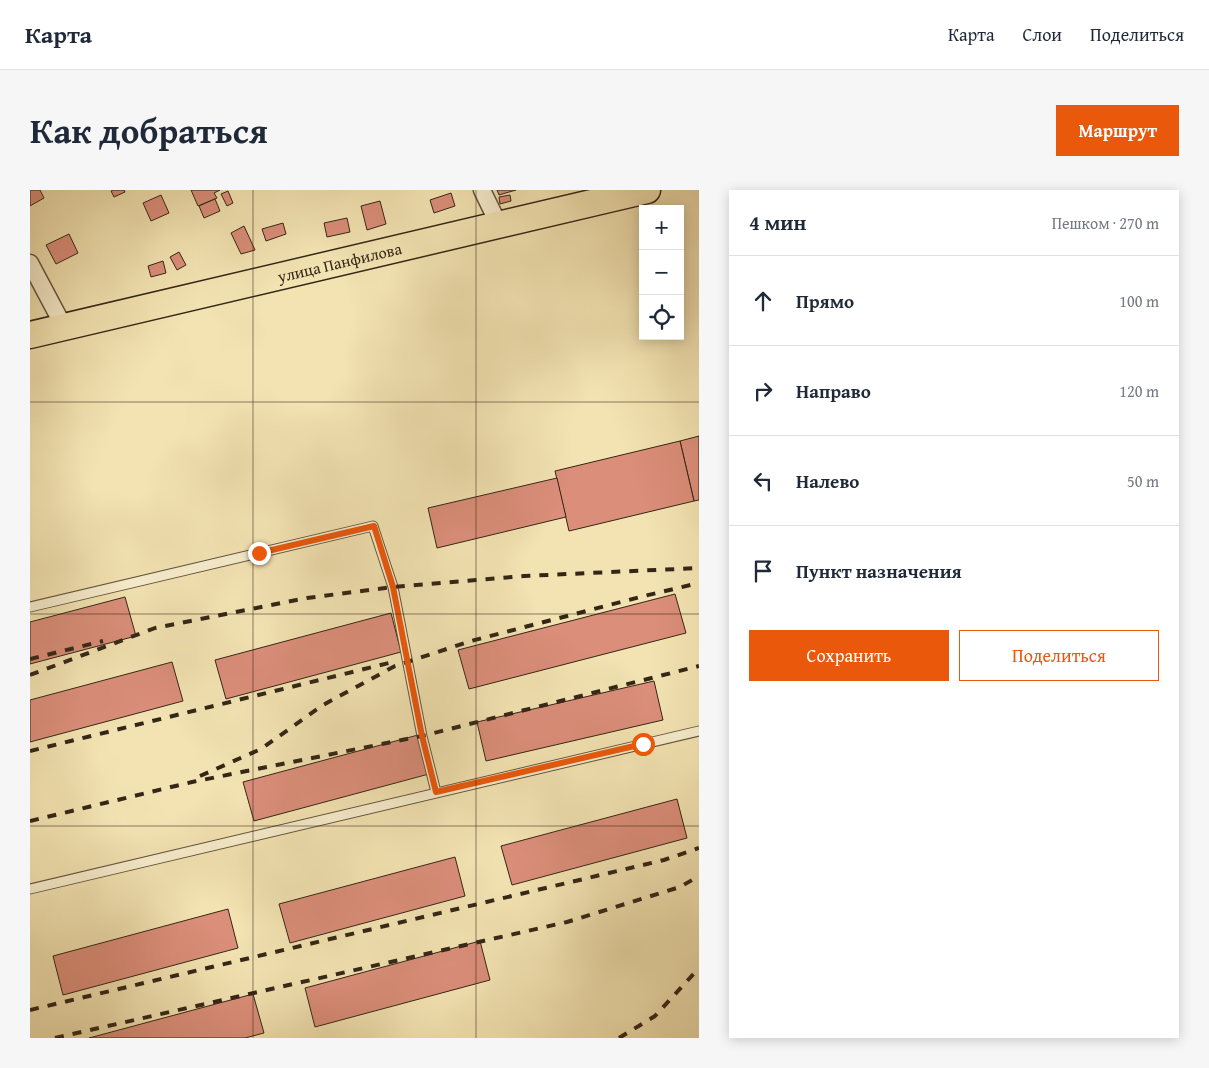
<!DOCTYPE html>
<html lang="ru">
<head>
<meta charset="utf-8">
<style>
  body { margin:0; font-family:"Gentium Book Plus",serif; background:#f6f6f7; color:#1f2937 }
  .controls { position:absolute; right:15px; top:15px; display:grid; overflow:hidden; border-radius:0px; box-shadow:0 2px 12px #0003 }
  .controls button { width:45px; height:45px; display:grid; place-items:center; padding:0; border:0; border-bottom:1px solid #e0e1e3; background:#fff; color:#1f2937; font:25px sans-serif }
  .stop { position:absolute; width:15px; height:15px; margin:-11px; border:4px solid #ea580c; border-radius:50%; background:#fff }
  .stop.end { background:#ea580c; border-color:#fff; box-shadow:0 1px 5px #0008 }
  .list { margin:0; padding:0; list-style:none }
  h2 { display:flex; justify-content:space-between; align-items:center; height:65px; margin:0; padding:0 20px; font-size:21px }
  h2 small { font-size:16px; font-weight:400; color:#747a83 }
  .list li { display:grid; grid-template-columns:32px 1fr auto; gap:15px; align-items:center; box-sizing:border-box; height:90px; padding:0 20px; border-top:1px solid #e0e1e3 }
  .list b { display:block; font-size:19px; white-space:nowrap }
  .list em { font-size:16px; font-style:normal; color:#747a83 }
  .actions { display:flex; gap:10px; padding:15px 20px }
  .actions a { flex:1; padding:11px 0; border:1px solid #ea580c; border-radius:0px; text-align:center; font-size:18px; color:#ea580c }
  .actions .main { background:#ea580c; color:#fff }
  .icon { flex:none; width:28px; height:28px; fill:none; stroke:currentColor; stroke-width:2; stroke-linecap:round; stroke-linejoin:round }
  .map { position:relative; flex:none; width:669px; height:848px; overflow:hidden; border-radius:0px }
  header { display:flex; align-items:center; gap:30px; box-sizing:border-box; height:70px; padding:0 25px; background:#fff; border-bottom:1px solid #e0e1e3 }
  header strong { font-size:24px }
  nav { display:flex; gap:28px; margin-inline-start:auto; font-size:18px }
  .intro { display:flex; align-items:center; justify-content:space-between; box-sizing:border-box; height:120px; padding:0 30px }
  h1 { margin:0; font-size:35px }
  .button { padding:12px 22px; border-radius:0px; background:#ea580c; color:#fff; font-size:18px; font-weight:700 }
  main { display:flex; gap:30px; padding:0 30px }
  aside { flex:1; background:#fff; border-radius:0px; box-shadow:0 2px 12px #0003 }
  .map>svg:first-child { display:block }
  .building { fill:#db8e7a; stroke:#342617 }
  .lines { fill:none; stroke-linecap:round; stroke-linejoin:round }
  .service-casing { stroke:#64553e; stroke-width:11 }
  .minor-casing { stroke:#64553e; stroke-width:19 }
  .primary-casing { stroke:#342617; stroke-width:29 }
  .service { stroke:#f7edcd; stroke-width:9 }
  .minor { stroke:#f7edcd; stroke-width:16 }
  .primary { stroke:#f3e3b2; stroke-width:26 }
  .rail { stroke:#342617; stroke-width:4; stroke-dasharray:9 9; stroke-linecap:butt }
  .route { stroke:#ea580c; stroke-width:6 }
  .grid { fill:none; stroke:#342617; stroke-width:1; stroke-opacity:0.55 }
  .labels { text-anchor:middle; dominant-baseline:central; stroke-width:4.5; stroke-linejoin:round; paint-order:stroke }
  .street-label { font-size:16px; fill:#342617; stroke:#f7edcd }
</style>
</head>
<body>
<header>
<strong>Карта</strong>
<nav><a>Карта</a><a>Слои</a><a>Поделиться</a></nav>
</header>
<div class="intro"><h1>Как добраться</h1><a class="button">Маршрут</a></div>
<main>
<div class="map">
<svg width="669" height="848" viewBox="0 0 669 848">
  <rect width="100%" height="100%" fill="#f3e3b2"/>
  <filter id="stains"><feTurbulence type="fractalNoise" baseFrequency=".004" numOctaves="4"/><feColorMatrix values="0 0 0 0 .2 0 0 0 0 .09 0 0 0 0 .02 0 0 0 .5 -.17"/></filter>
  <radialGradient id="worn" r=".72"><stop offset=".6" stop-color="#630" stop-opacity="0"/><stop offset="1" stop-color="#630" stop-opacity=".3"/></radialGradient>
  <g class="building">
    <polygon points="0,0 10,0 14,8 0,16"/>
    <polygon points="83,0 94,0 95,2 84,7 81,1"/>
    <polygon points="161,0 190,0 184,3 187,8 168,16"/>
    <polygon points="467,0 486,0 469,5"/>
    <polygon points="198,1 203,13 197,16 191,4"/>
    <polygon points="421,3 425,16 404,23 400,10"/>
    <polygon points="131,5 139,23 121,31 113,13"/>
    <polygon points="480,5 481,11 470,14 469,7"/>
    <polygon points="185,9 190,21 174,28 169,16"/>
    <polygon points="350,11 356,34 337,40 331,16"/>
    <polygon points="317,28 320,42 297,47 294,33"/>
    <polygon points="253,33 256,44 236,51 232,39"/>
    <polygon points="214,36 225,60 211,64 201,43"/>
    <polygon points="39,44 48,63 26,74 16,55"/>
    <polygon points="149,62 156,75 147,80 140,67"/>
    <polygon points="133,71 136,83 121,87 118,76"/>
    <polygon points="669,246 669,310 664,311 650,251"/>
    <polygon points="650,251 664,311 539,341 525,281"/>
    <polygon points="527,288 536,327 407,358 398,318"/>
    <polygon points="645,404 656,443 439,499 428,460"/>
    <polygon points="95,407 106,446 0,474 0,432"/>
    <polygon points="361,423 371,462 196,509 185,470"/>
    <polygon points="142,472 153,511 0,552 0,510"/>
    <polygon points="624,491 633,530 456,571 447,532"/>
    <polygon points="388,545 399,584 224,631 213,592"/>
    <polygon points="647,609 657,648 482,695 471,656"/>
    <polygon points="425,667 435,706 260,753 249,714"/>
    <polygon points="198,719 208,758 33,805 23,766"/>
    <polygon points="450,751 460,790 285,837 275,798"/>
    <polygon points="223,804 234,843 215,848 59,848"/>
  </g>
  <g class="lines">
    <defs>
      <g id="service">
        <polyline points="0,417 343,336 363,397 392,546 406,602"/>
        <polyline points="0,699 669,541"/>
      </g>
      <g id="minor">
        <polyline points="452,0 469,35"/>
        <polyline points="0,73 34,137"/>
      </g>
      <g id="primary">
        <path id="s1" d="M0 145 617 0"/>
      </g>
    </defs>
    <use href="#service" class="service-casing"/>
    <use href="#minor" class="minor-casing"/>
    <use href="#primary" class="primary-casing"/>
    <use href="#service" class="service"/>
    <use href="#minor" class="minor"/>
    <use href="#primary" class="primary"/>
    <g class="rail">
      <polyline points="0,469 73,451"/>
      <polyline points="0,485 125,438 277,408 363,397 494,386 669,378"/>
      <polyline points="0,561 367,471"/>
      <polyline points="170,586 231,559 293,515 365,476 441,451 614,406 669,393"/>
      <polyline points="0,631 162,592 392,546 669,476"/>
      <polyline points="0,820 634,670 669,658"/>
      <polyline points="25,848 537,732 650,697 669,686"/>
      <polyline points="589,848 625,826 669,778"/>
    </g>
  </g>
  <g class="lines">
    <polyline class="route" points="229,363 344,336 363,397 392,546 406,602 613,554"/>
  </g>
  <path class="grid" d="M223 0V848M446 0V848M0 212H669M0 424H669M0 636H669"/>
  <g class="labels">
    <g class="street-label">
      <text stroke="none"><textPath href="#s1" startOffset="318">улица Панфилова</textPath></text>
    </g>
  </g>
  <rect width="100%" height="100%" filter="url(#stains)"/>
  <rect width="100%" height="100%" fill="url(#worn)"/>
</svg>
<div class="controls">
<button>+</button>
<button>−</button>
<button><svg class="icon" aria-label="locate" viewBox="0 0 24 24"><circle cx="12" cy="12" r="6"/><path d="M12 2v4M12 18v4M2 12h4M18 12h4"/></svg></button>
</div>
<div class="stop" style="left:613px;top:554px"></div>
<div class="stop end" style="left:229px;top:363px"></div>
</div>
<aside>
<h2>4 мин<small>Пешком · 270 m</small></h2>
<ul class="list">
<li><svg class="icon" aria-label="ahead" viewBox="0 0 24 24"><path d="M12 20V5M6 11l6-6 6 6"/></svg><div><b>Прямо</b></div><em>100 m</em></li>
<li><svg class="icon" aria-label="right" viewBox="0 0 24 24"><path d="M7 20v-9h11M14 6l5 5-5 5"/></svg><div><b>Направо</b></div><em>120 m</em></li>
<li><svg class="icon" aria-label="left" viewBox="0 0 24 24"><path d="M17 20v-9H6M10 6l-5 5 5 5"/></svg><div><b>Налево</b></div><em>50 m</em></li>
<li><svg class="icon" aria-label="arrive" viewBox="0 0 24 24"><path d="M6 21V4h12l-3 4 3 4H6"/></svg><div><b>Пункт назначения</b></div></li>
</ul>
<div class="actions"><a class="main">Сохранить</a><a>Поделиться</a></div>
</aside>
</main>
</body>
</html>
